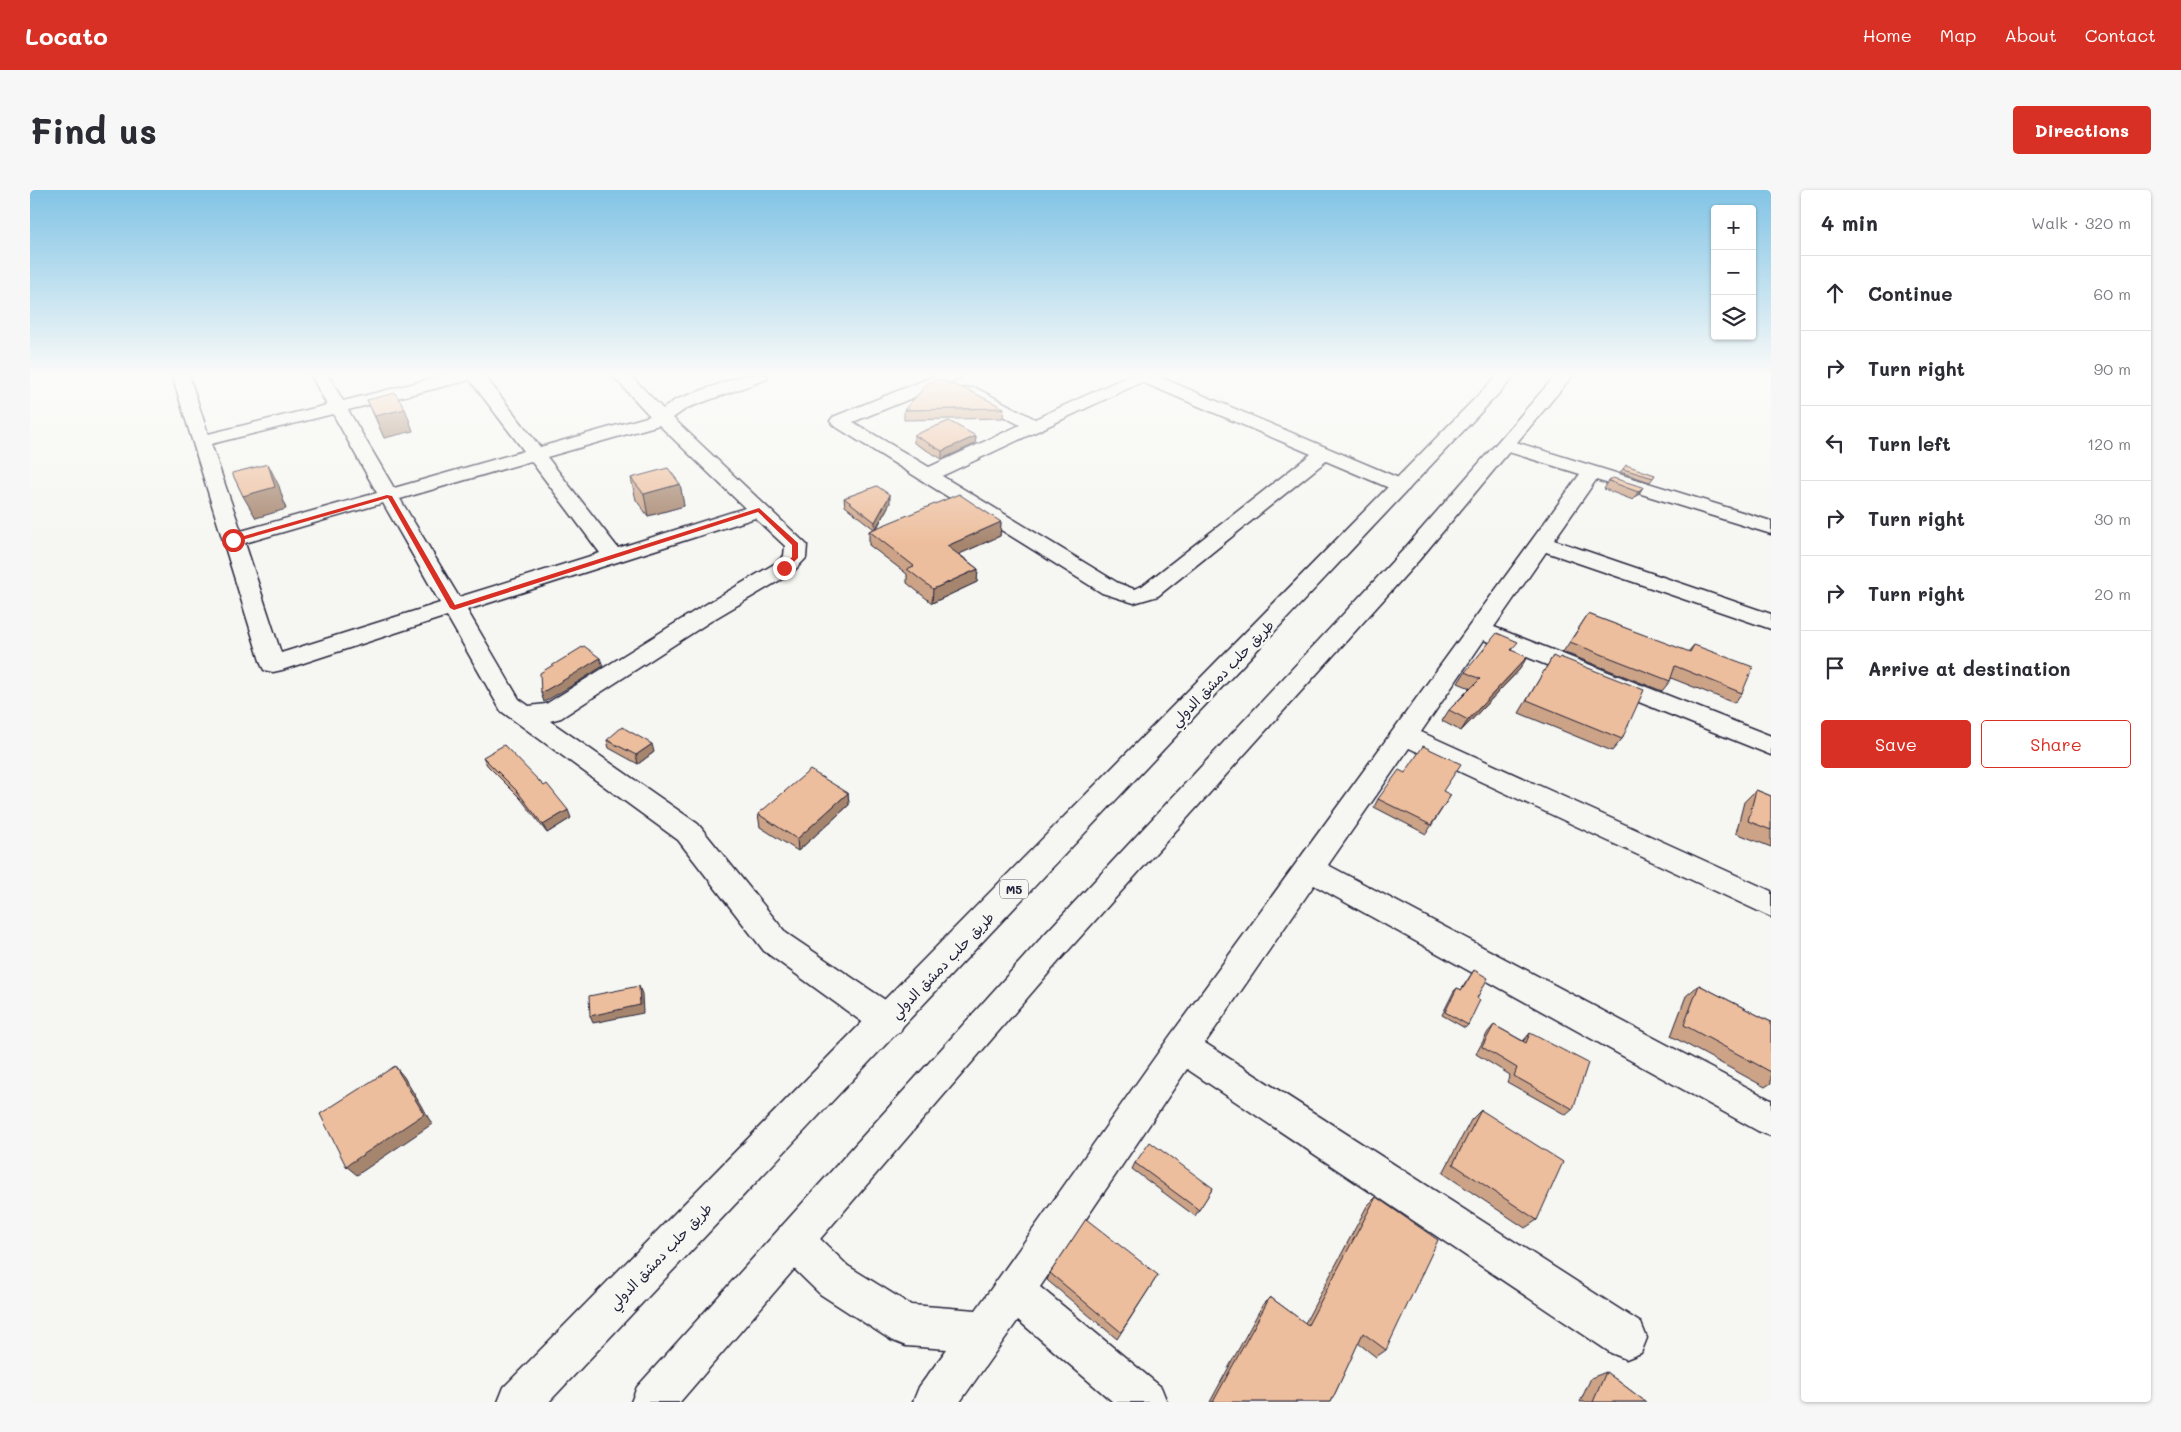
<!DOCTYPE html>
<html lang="en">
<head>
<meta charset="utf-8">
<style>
  body { margin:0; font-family:Mali,"Playpen Sans Arabic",sans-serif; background:#f7f7f7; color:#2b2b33 }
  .controls { position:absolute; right:15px; top:15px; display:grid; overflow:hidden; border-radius:5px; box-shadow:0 1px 4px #0004 }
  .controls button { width:45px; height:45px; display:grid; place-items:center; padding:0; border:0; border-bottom:1px solid #e1e1e2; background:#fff; color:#2b2b33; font:25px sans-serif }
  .stop { position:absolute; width:15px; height:15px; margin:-11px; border:4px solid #d93025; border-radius:50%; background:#fff }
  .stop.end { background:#d93025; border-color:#fff; box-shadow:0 1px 5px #0008 }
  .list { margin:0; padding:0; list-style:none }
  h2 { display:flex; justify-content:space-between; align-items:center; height:65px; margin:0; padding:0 20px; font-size:21px }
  h2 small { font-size:16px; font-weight:400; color:#7c7c81 }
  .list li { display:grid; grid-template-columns:32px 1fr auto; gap:15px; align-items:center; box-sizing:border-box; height:75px; padding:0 20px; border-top:1px solid #e1e1e2 }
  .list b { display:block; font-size:19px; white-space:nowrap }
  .list em { font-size:16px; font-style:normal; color:#7c7c81 }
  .actions { display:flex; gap:10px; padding:15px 20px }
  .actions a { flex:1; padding:11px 0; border:1px solid #d93025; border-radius:5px; text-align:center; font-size:18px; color:#d93025 }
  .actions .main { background:#d93025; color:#fff }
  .icon { flex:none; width:28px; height:28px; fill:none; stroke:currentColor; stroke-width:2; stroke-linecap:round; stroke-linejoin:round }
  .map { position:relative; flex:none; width:1741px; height:1212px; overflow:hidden; border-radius:5px }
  header { display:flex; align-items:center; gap:30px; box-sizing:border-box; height:70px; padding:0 25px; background:#d93025; color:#fff }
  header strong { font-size:24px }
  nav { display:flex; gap:28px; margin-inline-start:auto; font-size:18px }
  .intro { display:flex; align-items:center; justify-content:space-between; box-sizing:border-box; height:120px; padding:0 30px }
  h1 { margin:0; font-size:35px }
  .button { padding:12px 22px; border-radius:5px; background:#d93025; color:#fff; font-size:18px; font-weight:700 }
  main { display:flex; gap:30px; padding:0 30px }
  aside { flex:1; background:#fff; border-radius:5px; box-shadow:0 1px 4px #0004 }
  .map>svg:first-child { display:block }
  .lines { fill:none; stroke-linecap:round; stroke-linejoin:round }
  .minor-casing { stroke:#22223b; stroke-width:3 }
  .highway-casing { stroke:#22223b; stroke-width:3 }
  .minor { fill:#f6f6f2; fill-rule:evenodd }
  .highway { fill:#f6f6f2; fill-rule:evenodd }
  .wall { fill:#cca387; stroke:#22223b }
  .shaded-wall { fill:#a6856e; stroke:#22223b }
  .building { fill:#edbe9d; stroke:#22223b }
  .route { fill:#d93025 }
  .labels { text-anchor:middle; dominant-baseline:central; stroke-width:5; stroke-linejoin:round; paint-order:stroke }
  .shield { fill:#f6f6f2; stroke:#626272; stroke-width:1 }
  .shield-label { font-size:12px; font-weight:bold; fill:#22223b }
  .street-label { font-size:14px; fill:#22223b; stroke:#f6f6f2 }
</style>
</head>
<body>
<header>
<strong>Locato</strong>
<nav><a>Home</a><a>Map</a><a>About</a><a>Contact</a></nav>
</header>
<div class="intro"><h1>Find us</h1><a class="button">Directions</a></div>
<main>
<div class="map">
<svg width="1741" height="1212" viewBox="0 0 1741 1212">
  <rect width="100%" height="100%" fill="#f6f6f2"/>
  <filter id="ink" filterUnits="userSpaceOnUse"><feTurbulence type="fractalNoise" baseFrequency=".02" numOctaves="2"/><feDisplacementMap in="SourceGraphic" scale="10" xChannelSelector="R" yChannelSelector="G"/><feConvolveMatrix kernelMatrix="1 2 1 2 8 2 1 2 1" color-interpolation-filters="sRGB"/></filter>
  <g filter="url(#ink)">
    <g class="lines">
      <defs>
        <g id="minor">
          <path d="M142 185H159L178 244 297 215 281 185H298L313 211 417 185H454L510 257 620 226 582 185H600L633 219 645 210 714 185H739L737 189 657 218 643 228 773 351 777 355 776 368 762 383 684 429 531 528 520 531 668 634 756 743 870 820 875 831 870 842 858 846 846 842 734 761 648 650 471 521 417 426 252 480 243 482 234 480 231 474ZM440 190 494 261 364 298 318 220ZM303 224 347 303 211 341 181 254ZM629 235 715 318 588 358 517 267ZM501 271 570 363 429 407 370 309ZM353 313 410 413 251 463 215 353ZM725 328 755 356 754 366 746 373 668 419 516 514 499 516 489 509 437 420Z"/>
          <path d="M907 185H931L929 189 823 232 899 277 990 235 934 206 931 202 934 198H946L1005 229 1100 185H1125L1378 292 1381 296 1378 300 1371 302 1364 300 1296 271 1128 406 1104 413 1072 403 803 235 800 231 803 227ZM1112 192 1281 264 1112 396 1104 399 1088 393 912 286Z"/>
          <polygon points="1476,249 1741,331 1741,344 1566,290 1524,350 1741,424 1741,439 1516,362 1464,437 1741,546 1741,565 1454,450 1391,542 1741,701 1741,727 1379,558 1298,675 1741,910 1741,946 1728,941 1284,695 1175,853 1611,1133 1617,1148 1611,1163 1596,1169 1581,1163 1157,879 1010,1097 1131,1197 1137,1212 1083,1212 988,1130 930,1212 883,1212 889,1197 917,1159 876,1156 861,1150 790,1104 750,1065 745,1051 750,1037 764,1032 778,1037 818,1076 881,1115 946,1120 1140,846 1550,284 1469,259 1467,255 1469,251"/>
        </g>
        <g id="highway">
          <polygon points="1468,185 1486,185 519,1212 468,1212 474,1197"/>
          <polygon points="1526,185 1543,185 1390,369 1035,764 650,1212 601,1212 607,1197 1013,746 1374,359"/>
        </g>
      </defs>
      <use href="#minor" class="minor-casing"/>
      <use href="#highway" class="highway-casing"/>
      <use href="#minor" class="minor"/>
      <use href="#highway" class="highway"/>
    </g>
    <g class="wall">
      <polygon points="337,210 375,219 383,241 354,248"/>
      <polygon points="974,218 973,228 874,230 874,220"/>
      <polygon points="884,245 946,246 945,254 912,269 884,253"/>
      <polygon points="1593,279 1625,285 1620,292 1590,282"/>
      <polygon points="601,288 650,294 654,316 618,326 606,310"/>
      <polygon points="1579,291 1613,297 1608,305 1603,310 1574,299"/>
      <polygon points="814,308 860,313 847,338 971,332 970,346 929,364 948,379 947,392 902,413 877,393 877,384 839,355 839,341 844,339 815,316"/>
      <polygon points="1558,424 1658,462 1664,455 1712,503 1704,513 1641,488 1640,491 1632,501 1533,462"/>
      <polygon points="1483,461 1490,479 1431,541 1412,531 1419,520 1440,498 1428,493 1435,482"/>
      <polygon points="1523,466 1592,549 1582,561 1489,523"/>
      <polygon points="577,550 624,562 608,574 579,558"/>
      <polygon points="453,567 541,628 517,643 491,609 457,575"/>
      <polygon points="1726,600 1741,606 1741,657 1706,643 1714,612"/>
      <polygon points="818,603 819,615 768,661 730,637 728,624"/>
      <polygon points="1421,605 1396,644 1344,617 1348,609"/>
      <polygon points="1444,780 1447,808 1438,835 1435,838 1412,825 1424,801 1427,798 1431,800"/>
      <polygon points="1669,795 1741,832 1741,893 1735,897 1641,846 1656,806"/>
      <polygon points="1464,835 1493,851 1494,850 1500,843 1543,919 1536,925 1477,892 1480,885 1446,864 1458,842"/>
      <polygon points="1451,920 1507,1030 1495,1038 1413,983 1441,930"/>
      <polygon points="1105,973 1183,998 1165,1026 1102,979"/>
      <polygon points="1346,1007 1356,1160 1346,1167 1328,1153 1301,1212 1180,1212 1233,1114 1240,1107 1275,1133 1337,1016"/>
      <polygon points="1020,1083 1128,1085 1087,1149 1017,1090"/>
      <polygon points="1576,1182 1616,1212 1550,1212 1561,1188"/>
    </g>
    <g class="shaded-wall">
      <polygon points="375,219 383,241 354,248 345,226"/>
      <polygon points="946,246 945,254 912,269 912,261"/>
      <polygon points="238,274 249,296 256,319 226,328 213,306"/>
      <polygon points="650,294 654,316 618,326 614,304"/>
      <polygon points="1613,297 1608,305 1603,310 1608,302"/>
      <polygon points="860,305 860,313 845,340 845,332"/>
      <polygon points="971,332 970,346 916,370 917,356"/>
      <polygon points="948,379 947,392 902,413 903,399"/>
      <polygon points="1497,467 1490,479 1431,541 1438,530"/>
      <polygon points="570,468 573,476 548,492 514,512 511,503"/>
      <polygon points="622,554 624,562 608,574 606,565"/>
      <polygon points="818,603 819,615 768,661 767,649"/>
      <polygon points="538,620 541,628 517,643 513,635"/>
      <polygon points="609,796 612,804 613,823 563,833 560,826"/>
      <polygon points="365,876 374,887 402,934 327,985 316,976"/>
    </g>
    <g class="building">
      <polygon points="908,189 940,201 974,218 874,220 898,193"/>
      <polygon points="365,203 375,219 345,226 337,210"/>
      <polygon points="919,231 946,246 912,261 884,245"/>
      <polygon points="238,274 245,297 213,306 202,283"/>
      <polygon points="1596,275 1625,285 1623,288 1593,279"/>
      <polygon points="638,278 650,294 614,304 601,288"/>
      <polygon points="1583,288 1613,297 1608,302 1579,291"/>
      <polygon points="847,296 860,305 845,332 814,308"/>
      <polygon points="929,304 971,332 917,356 948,379 903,399 877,379 884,376 839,341"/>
      <polygon points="1558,424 1660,462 1664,455 1723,477 1712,503 1645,476 1640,491 1540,452"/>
      <polygon points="1467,443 1488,452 1481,460 1497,467 1438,530 1419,520 1450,489 1435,482"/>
      <polygon points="554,456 570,468 546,483 511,503 510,483"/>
      <polygon points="1523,466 1529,469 1530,467 1614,500 1592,549 1497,510"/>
      <polygon points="592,537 622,554 606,565 577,550"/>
      <polygon points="474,555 514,596 517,594 538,620 513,635 487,601 453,567"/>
      <polygon points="1393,556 1431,574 1413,601 1421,605 1401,635 1348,609 1369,580 1375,583"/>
      <polygon points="780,580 818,603 767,649 728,624"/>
      <polygon points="1726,600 1741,606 1741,640 1718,631"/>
      <polygon points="1444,780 1458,788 1447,808 1450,810 1438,835 1415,822 1427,798 1432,800"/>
      <polygon points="1669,795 1741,832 1741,882 1654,835"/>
      <polygon points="609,796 610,815 560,826 559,806"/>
      <polygon points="1464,835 1496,853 1500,843 1558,873 1543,919 1484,886 1487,878 1452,857"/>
      <polygon points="365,876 394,924 316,976 290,924"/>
      <polygon points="1451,920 1533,972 1507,1030 1423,974"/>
      <polygon points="1120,952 1183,998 1169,1020 1105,973"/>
      <polygon points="1346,1007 1408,1050 1356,1160 1333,1143 1301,1212 1183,1212 1240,1107 1278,1135"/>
      <polygon points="1056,1029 1128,1085 1091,1142 1020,1083"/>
      <polygon points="1576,1182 1616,1212 1563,1212"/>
    </g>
  </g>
  <linearGradient id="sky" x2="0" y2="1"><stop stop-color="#82c4e5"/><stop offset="0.52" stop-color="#fbfbf9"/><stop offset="1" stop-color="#fbfbf9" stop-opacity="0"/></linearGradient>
  <rect width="1741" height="355" fill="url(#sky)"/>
  <polygon class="route" points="357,305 362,306 425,415 729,318 768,353 768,368 756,379 752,379 752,377 762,367 762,355 728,322 424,420 420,418 358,308 205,352 200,350"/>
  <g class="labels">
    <rect class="shield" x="970" y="689.5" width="28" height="19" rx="4"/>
    <g class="shield-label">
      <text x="984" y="699">M5</text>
    </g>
    <g class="street-label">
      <text transform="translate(1192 483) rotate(-46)">طريق حلب دمشق الدولي</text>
      <text transform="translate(912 775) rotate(-46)">طريق حلب دمشق الدولي</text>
      <text transform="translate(630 1066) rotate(-46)">طريق حلب دمشق الدولي</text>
    </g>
  </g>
</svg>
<div class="controls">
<button>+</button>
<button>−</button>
<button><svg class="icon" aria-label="layers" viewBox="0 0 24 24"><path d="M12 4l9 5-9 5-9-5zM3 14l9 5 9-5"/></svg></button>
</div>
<div class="stop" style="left:203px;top:350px"></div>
<div class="stop end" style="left:754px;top:378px"></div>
</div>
<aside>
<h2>4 min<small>Walk · 320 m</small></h2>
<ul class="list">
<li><svg class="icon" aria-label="ahead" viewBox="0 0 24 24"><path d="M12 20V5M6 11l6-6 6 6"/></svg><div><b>Continue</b></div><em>60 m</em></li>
<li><svg class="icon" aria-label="right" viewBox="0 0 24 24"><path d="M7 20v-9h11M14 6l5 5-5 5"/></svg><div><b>Turn right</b></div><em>90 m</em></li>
<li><svg class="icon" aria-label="left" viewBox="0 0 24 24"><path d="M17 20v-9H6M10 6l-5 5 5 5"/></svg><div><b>Turn left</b></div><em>120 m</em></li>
<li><svg class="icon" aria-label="right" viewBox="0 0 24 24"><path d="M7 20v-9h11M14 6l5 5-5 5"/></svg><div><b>Turn right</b></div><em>30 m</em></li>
<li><svg class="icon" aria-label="right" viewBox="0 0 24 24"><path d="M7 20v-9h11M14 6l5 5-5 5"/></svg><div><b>Turn right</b></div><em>20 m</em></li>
<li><svg class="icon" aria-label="arrive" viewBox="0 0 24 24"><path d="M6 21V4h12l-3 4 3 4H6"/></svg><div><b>Arrive at destination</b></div></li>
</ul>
<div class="actions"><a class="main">Save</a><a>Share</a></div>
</aside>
</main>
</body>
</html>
